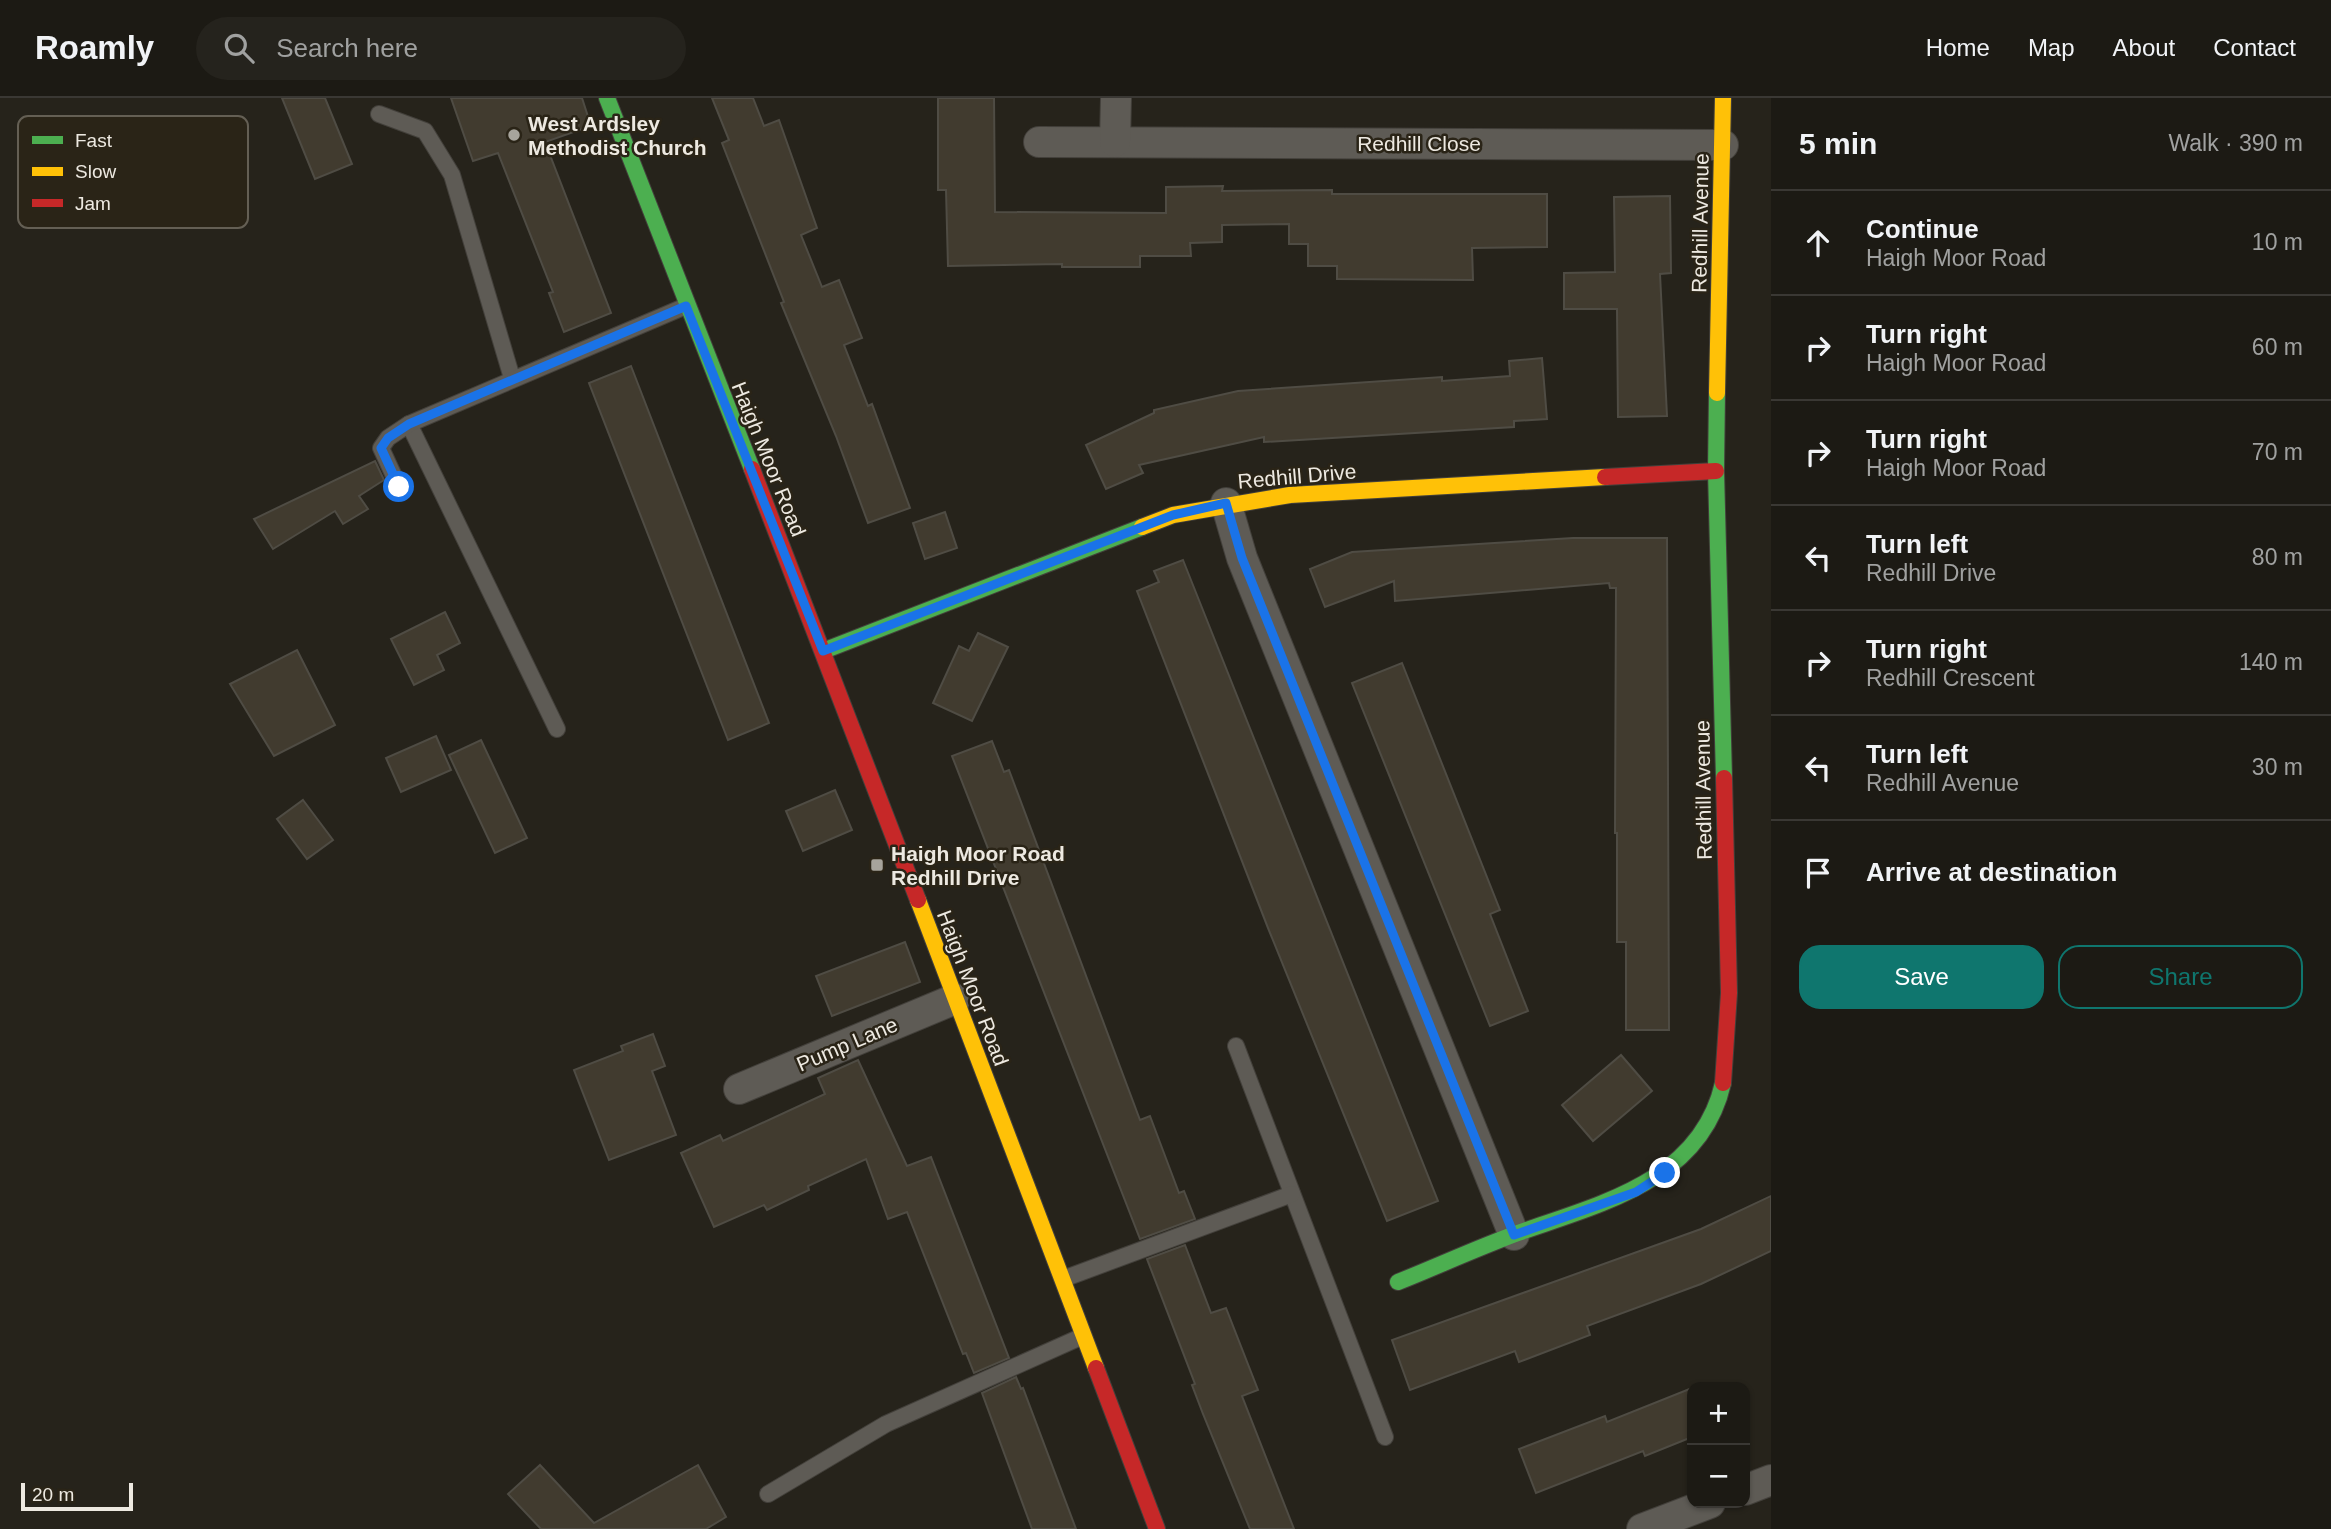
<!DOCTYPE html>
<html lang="en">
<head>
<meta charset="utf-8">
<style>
  body { margin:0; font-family:Arial,sans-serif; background:#25231d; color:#f1f3f6 }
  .controls { position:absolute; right:21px; bottom:21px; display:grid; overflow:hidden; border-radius:14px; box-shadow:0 2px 5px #0004 }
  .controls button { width:63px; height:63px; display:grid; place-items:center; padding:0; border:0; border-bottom:2px solid #3a3834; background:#1c1a14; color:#f1f3f6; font:35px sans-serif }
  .scale { position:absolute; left:21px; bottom:18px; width:112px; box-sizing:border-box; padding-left:7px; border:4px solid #ede9e1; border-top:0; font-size:19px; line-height:24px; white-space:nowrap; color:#ede9e1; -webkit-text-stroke:5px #2a2417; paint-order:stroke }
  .stop { position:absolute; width:21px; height:21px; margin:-16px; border:5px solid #1a73e8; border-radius:50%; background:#fff }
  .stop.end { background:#1a73e8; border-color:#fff; box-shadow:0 2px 7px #0008 }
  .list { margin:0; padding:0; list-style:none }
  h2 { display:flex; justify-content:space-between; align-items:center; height:91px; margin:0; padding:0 28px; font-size:30px }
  h2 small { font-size:23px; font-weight:400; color:#a0a1a0 }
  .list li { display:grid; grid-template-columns:46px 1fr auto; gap:21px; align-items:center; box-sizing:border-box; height:105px; padding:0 28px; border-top:2px solid #3a3834 }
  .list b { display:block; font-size:26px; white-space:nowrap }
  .list p { margin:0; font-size:23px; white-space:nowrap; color:#a0a1a0 }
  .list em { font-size:23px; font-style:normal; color:#a0a1a0 }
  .actions { display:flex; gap:14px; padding:21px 28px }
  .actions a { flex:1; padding:16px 0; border:2px solid #0f766e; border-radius:21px; text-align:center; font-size:24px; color:#0f766e }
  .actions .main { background:#0f766e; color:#fff }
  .icon { flex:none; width:38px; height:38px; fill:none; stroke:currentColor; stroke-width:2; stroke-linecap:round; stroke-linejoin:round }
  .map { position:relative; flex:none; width:1771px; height:1431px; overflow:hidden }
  header { display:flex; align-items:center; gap:42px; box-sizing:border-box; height:98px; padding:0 35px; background:#1c1a14; border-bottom:2px solid #3a3834 }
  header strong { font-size:33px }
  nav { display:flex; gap:38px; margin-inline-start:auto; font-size:24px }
  .search { width:490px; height:63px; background:#25231d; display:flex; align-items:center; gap:18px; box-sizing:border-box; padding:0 24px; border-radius:38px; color:#a0a1a0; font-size:26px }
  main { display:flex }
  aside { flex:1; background:#1c1a14 }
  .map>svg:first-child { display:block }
  .building { fill:#413b2f; stroke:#4f4c44; stroke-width:2 }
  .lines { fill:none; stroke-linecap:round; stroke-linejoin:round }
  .lane-casing { stroke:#43403b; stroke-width:18 }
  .street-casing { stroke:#43403b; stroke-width:32 }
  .fast-casing { stroke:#43403b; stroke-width:18 }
  .slow-casing { stroke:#43403b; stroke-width:18 }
  .jam-casing { stroke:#43403b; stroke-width:18 }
  .lane { stroke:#5e5b55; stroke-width:16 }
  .street { stroke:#5e5b55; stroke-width:30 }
  .fast { stroke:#4caf50; stroke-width:16 }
  .slow { stroke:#ffc107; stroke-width:16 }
  .jam { stroke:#c62828; stroke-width:16 }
  .route { stroke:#1a73e8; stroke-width:9 }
  .poi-dot { fill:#a7a49c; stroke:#2a2417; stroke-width:2.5 }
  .labels { text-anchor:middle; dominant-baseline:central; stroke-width:5; stroke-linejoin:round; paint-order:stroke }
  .poi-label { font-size:21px; font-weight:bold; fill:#ede9e1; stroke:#2a2417; text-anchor:start }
  .street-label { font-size:21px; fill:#ede9e1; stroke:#2a2417 }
  .key { fill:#2a2417; stroke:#645f54; stroke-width:2 }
  .key-label { font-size:19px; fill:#ede9e1 }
</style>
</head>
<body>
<header>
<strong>Roamly</strong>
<div class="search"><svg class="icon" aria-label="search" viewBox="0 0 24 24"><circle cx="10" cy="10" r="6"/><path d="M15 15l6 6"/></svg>Search here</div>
<nav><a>Home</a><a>Map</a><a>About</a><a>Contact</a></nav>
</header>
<main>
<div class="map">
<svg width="1771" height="1431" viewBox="0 0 1771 1431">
  <rect width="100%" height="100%" fill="#26231b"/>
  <g class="building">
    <polygon points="282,0 325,0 352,66 315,81"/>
    <polygon points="451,0 582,0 591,28 545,44 611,215 564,234 549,195 553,194 498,55 473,63"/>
    <polygon points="712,0 753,0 764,28 779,22 817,130 801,137 822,189 839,182 862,240 844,247 868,308 872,306 910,410 868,425 836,338 781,205 784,204 722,45 729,42"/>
    <polygon points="938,0 994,0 995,114 1166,115 1166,89 1223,88 1222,93 1332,92 1332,96 1547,96 1547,149 1472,150 1473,182 1337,181 1337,168 1308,168 1308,146 1289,146 1289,126 1222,127 1222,144 1190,145 1191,158 1140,158 1140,169 1062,169 1062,166 948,168 946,92 938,92"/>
    <polygon points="1670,98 1671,175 1660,176 1667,318 1618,319 1617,211 1564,211 1564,175 1615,174 1614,99"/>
    <polygon points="1542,260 1547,321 1514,323 1514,329 1264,344 1264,339 1139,367 1143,375 1106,391 1086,347 1154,315 1154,312 1238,293 1442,279 1442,283 1510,278 1509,263"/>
    <polygon points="631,268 769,625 728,642 589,285"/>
    <polygon points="375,363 384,382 359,398 368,411 343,426 335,413 273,451 254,421"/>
    <polygon points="945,414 957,450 925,461 913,425"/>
    <polygon points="1573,440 1667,440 1669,932 1626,932 1626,844 1617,844 1617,735 1615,735 1616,490 1610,490 1609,485 1395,503 1394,483 1325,509 1310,471 1352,454"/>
    <polygon points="1183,462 1438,1103 1387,1123 1268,830 1137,493 1159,484 1154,473"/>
    <polygon points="445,514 460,545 437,557 444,572 414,587 391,541"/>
    <polygon points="978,535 1008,549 972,623 933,605 959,548 969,553"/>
    <polygon points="297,552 335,627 274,658 230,586"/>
    <polygon points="1402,565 1500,812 1490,816 1528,913 1490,928 1352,585"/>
    <polygon points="436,638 451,672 401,694 386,660"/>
    <polygon points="481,642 527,740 495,755 449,657"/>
    <polygon points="992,643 1004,674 1009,672 1140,1022 1150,1018 1179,1095 1184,1093 1195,1121 1140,1141 952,658"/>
    <polygon points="835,692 852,732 803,753 786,713"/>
    <polygon points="303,702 333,742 307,761 277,721"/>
    <polygon points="905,844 920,884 832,918 816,878"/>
    <polygon points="653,936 665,968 652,973 676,1037 609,1062 574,972 623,953 621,948"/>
    <polygon points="1621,957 1652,993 1593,1043 1562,1007"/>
    <polygon points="858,962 907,1068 931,1059 1009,1260 974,1275 966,1255 963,1256 907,1114 888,1121 866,1061 808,1088 809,1092 767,1112 764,1107 714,1129 681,1055 720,1037 723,1043 825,996 818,980"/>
    <polygon points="1771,1098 1771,1153 1701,1186 1587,1228 1590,1237 1519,1264 1515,1253 1410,1292 1392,1242 1701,1131"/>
    <polygon points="1185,1147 1211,1215 1226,1210 1258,1292 1242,1298 1294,1431 1250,1431 1203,1316 1192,1287 1195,1286 1147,1161"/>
    <polygon points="1016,1279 1021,1291 1023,1290 1076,1431 1032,1431 982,1295"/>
    <polygon points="1692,1290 1692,1339 1645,1358 1643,1353 1536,1395 1519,1351 1605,1318 1607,1324"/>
    <polygon points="540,1367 594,1425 698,1367 726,1419 706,1431 541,1431 508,1396"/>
  </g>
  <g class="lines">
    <defs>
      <g id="lane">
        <polyline points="379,16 425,33 452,77 512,280"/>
        <polyline points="409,326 557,631"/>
        <polyline points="399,389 381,350 388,340 409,326 686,208"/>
        <polyline points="1236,948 1385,1339"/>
        <polyline points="1063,1181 1292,1096"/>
        <polyline points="768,1396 886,1326 1083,1238"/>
      </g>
      <g id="street">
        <polyline points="1039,44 1723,47"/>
        <polyline points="1115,44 1116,0"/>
        <polyline points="1226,405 1242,460 1514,1137"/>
        <polyline points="739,991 955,901"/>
        <polyline points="1745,1392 1771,1382"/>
        <polyline points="1642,1431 1710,1405"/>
      </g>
      <g id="fast">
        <polyline points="607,0 752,371"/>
        <polyline points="1717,295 1716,373 1724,680"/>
        <polyline points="823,553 1142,429"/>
        <path d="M1398 1184C1438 1168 1477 1150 1518 1135 1600 1106 1701 1083 1723 985"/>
      </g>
      <g id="slow">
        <polyline points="1717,295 1723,0"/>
        <polyline points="1142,429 1173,417 1290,397 1605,379"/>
        <polyline points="918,802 1096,1270"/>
      </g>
      <g id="jam">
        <polyline points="752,371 918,802"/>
        <polyline points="1605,379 1716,373"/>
        <polyline points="1723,985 1729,895 1724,680"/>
        <polyline points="1096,1270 1157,1431"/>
      </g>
    </defs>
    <use href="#lane" class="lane-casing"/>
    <use href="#street" class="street-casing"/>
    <use href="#fast" class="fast-casing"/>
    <use href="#slow" class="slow-casing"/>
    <use href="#jam" class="jam-casing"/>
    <use href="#lane" class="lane"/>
    <use href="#street" class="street"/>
    <use href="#fast" class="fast"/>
    <use href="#slow" class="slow"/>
    <use href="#jam" class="jam"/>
  </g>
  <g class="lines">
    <polyline class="route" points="399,389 381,350 388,340 409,326 686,208 823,553 1173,417 1226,405 1242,460 1514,1137 1636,1094 1665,1075"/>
  </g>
  <g class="poi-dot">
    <circle cx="514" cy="37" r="7"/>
    <rect x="870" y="760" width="14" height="14" rx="3.5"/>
  </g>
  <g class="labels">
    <g class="poi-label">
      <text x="528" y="25">West Ardsley<tspan x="528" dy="24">Methodist Church</tspan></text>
      <text x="891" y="755">Haigh Moor Road<tspan x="891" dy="24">Redhill Drive</tspan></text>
    </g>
    <g class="street-label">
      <text x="1419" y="45">Redhill Close</text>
      <text transform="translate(1700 125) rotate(-89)">Redhill Avenue</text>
      <text transform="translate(769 361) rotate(68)">Haigh Moor Road</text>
      <text transform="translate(1297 378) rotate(-5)">Redhill Drive</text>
      <text transform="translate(1703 692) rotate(-91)">Redhill Avenue</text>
      <text transform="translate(973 890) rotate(69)">Haigh Moor Road</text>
      <text transform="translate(847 946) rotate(-23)">Pump Lane</text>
    </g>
  </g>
  <rect x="18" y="18" width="230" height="112" rx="10" class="key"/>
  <rect x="32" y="38" width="31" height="8" fill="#4caf50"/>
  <rect x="32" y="69" width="31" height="9" fill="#ffc107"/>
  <rect x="32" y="101" width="31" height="8" fill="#c62828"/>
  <g class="key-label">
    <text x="75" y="49">Fast</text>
    <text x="75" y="80">Slow</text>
    <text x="75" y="112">Jam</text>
  </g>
</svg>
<div class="controls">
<button>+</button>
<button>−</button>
</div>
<div class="scale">20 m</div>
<div class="stop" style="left:399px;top:389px"></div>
<div class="stop end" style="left:1665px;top:1075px"></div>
</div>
<aside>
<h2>5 min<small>Walk · 390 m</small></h2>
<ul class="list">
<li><svg class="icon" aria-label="ahead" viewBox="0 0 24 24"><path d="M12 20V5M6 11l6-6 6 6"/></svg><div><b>Continue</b><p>Haigh Moor Road</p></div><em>10 m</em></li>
<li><svg class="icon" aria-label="right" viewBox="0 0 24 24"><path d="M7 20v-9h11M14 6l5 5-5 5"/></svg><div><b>Turn right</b><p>Haigh Moor Road</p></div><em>60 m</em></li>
<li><svg class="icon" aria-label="right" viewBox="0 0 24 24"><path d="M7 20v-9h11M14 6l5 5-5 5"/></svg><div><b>Turn right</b><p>Haigh Moor Road</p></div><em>70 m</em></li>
<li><svg class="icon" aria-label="left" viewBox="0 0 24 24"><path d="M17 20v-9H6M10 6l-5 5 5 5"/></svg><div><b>Turn left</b><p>Redhill Drive</p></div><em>80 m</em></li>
<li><svg class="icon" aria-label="right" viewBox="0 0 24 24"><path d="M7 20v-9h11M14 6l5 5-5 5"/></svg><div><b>Turn right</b><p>Redhill Crescent</p></div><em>140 m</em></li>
<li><svg class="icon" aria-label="left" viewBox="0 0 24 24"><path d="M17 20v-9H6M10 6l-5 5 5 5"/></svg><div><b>Turn left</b><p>Redhill Avenue</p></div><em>30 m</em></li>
<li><svg class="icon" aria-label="arrive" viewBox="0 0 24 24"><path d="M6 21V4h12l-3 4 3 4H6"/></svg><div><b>Arrive at destination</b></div></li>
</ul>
<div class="actions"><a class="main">Save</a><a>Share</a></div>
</aside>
</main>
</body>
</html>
